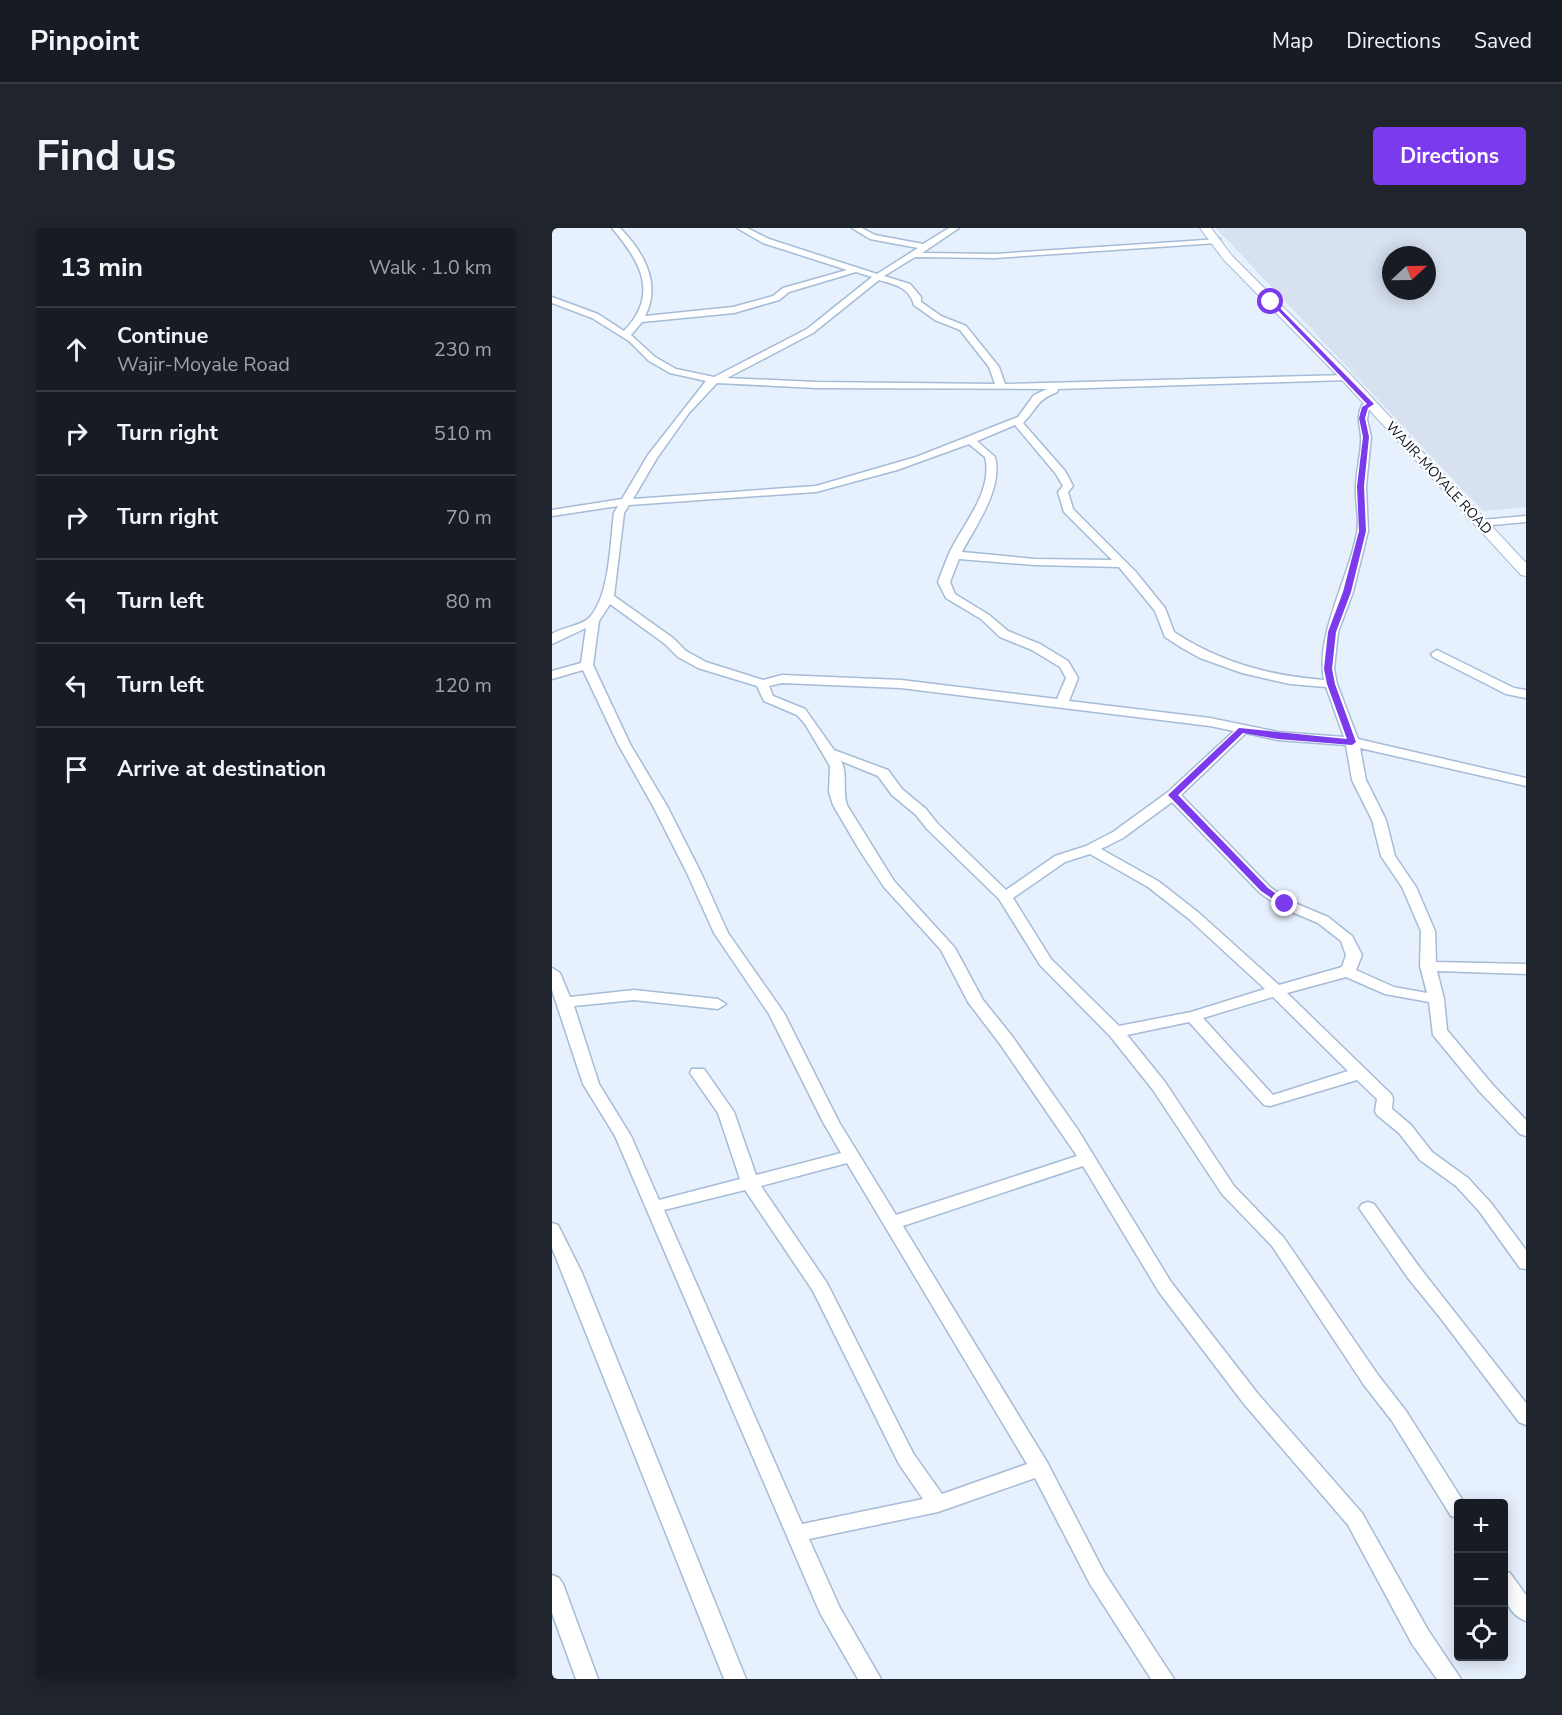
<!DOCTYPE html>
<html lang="en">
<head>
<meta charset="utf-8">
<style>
  body { margin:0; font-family:"Nunito Sans",sans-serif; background:#20242c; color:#f1f3f6 }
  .controls { position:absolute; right:18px; bottom:18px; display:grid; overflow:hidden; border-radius:6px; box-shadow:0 3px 15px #0003 }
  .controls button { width:54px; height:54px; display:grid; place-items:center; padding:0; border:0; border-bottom:2px solid #363941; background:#171b24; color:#f1f3f6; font:30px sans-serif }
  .compass { position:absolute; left:830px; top:18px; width:54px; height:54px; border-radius:50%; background:#171b24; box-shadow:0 3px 15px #0003; rotate:68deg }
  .stop { position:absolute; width:18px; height:18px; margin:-14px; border:4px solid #7c3aed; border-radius:50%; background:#fff }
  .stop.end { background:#7c3aed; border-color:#fff; box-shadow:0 2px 6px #0008 }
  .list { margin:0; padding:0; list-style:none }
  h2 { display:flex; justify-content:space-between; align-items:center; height:78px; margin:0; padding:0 24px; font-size:26px }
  h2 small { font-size:20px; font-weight:400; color:#9ea1a6 }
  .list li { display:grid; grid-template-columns:39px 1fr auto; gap:18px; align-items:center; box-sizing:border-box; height:84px; padding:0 24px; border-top:2px solid #363941 }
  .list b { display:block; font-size:22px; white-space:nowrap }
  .list p { margin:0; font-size:20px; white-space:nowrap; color:#9ea1a6 }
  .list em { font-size:20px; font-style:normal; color:#9ea1a6 }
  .icon { flex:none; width:33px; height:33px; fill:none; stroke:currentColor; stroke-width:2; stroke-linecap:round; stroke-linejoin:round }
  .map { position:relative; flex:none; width:974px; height:1451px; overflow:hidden; border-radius:6px }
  header { display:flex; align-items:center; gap:36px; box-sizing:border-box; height:84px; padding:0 30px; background:#171b24; border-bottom:2px solid #363941 }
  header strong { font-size:28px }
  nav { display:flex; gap:33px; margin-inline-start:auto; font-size:21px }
  .intro { display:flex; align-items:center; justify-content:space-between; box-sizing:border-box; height:144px; padding:0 36px }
  h1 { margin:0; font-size:42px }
  .button { padding:15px 27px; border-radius:6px; background:#7c3aed; color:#fff; font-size:21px; font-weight:700 }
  main { display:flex; gap:36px; padding:0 36px }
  aside { flex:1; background:#171b24; border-radius:6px; box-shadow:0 3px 15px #0003 }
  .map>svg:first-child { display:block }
  .built { fill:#d7e1ef; fill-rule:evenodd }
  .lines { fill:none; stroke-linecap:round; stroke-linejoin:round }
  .minor-casing { stroke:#a5bbd7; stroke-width:3 }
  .major-casing { stroke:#a5bbd7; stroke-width:2 }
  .minor { fill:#fff; fill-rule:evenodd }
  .major { fill:#fff; fill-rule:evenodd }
  .route { fill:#7c3aed }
  .labels { text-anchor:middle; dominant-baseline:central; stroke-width:4.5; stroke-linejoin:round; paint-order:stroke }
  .far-street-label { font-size:14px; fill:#0c141e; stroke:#fff }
</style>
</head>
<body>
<header>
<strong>Pinpoint</strong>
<nav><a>Map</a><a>Directions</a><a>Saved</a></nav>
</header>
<div class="intro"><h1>Find us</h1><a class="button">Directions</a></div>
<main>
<aside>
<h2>13 min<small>Walk · 1.0 km</small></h2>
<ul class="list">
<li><svg class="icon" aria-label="ahead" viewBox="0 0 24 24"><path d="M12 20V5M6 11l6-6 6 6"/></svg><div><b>Continue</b><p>Wajir-Moyale Road</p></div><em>230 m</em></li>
<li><svg class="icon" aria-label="right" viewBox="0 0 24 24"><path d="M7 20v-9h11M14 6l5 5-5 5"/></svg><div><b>Turn right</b></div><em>510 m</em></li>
<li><svg class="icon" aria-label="right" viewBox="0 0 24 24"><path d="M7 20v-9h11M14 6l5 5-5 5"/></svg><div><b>Turn right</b></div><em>70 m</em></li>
<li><svg class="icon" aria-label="left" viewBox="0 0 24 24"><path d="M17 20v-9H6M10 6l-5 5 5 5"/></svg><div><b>Turn left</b></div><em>80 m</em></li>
<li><svg class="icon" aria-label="left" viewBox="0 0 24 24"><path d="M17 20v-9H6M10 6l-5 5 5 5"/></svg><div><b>Turn left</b></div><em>120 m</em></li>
<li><svg class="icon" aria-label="arrive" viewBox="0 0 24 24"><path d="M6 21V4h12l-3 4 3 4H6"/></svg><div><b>Arrive at destination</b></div></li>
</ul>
</aside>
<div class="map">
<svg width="974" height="1451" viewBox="0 0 974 1451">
  <rect width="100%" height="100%" fill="#e7f1fd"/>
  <path class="built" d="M664 0H974V279L931 283ZM839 27H875V63H839Z"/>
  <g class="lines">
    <defs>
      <g id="minor">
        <path d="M60 0H68C91 23 110 56 93 88L181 79 221 68 231 60 295 42 211 15 185 0H195L217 11 325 46 366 20 318 11 300 0H310L323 7 371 16 397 0H407L370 25 443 26 668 11V15H665L443 30 363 29 332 48 358 56 369 69V74L389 88 414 98 447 139 453 156 797 147V151L794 152 506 161 505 164C483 173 487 179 471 195L513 243 521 258 516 264 521 281 583 343 613 380 622 404C667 434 718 448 772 452 763 407 797 350 805 305 808 290 803 274 804 259 804 242 810 224 809 208 808 196 804 189 810 177L819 173 824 176 817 181 815 191 819 209 814 258 816 303 801 364 786 404 782 441 785 456 806 511 974 550V558L808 520 814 552 834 592 843 628 864 659 883 703 884 734 974 736V746L885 743 892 771 895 802 940 856 974 892V908L968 906 928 864 881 807 877 774 833 766 794 749 735 765 839 866 841 870 840 881 859 897 880 924 916 950 939 975 974 1022V1041L968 1040 927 983 904 958 868 932 847 905 825 887 823 883 825 871 805 852 718 878 712 877 637 794 575 807 613 854 682 958 732 1010 826 1147 854 1183 913 1276H906V1290L899 1288 840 1193 812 1157 720 1018 670 966 601 862 558 808 488 737 447 671 375 601 364 587 340 567 326 548 289 533C296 545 290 562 295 577L342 653 403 720 431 772 460 808 526 902 619 1054 706 1166 810 1285 876 1402 909 1451H885L860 1416 796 1297 692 1176 607 1064 531 938 351 998 495 1234 552 1344 622 1451H599L538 1356 483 1250 386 1284 257 1311 288 1380 329 1451H306L268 1385 63 908 31 856 0 762V740L8 745 18 769 82 762 166 771 174 776 166 781 82 772 22 778 47 856 79 908 107 972 188 951 166 885 138 845 140 841H152L182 884 204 947 289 925 271 894 217 786 162 705 135 645 101 578 66 516 31 442 0 451V443L29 435 34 400 0 416V406C10 399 30 398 38 389 58 366 58 315 62 285L66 278 0 288V282L70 271 96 227 154 153 118 145 97 133 77 113 40 90 0 75V69L46 86 72 103C108 66 88 33 60 0ZM304 44 320 49 255 101 162 149 124 141 103 129 79 107 90 94 182 85 227 72 237 64ZM327 52C344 57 357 59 362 77L383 92 408 102 437 139 443 156 264 154 175 150 261 105ZM165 155 264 160 495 161 482 167 466 189 364 229 264 258 81 271 105 230 137 185ZM463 197 504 246 511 258 506 264 512 284 560 332 483 331 410 324C424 297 451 261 443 229L425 213ZM417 216 433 229C442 265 408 299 396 328 393 336 389 345 386 354L394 370 429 391 448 409 480 422 508 439 514 450 505 471 349 452 230 447 211 452 154 434 134 423 121 410 62 368 72 285 77 277 264 264 345 242ZM407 331 483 337 567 339 603 383 613 409 630 420 648 430 690 445 738 456 774 459 792 509 726 504 658 490 517 473 526 450 516 433 488 416 456 403 437 387 403 366 398 354ZM58 376 113 416 126 429 146 440 205 458 212 473 245 487 253 496 278 538 277 564 281 577 308 623 332 659 389 722 416 774 448 816 525 928 344 987 287 894 232 785 176 705 149 645 115 578 78 516 41 437 47 393ZM230 455 349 460 658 498 682 503 616 564 561 604 534 618 503 628 454 662 385 595 374 581 350 561 336 542 282 522 253 481 221 468 217 458ZM694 505 726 512 794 517 800 552 820 592 829 628 850 659 869 703 868 738 875 765 842 759 804 742 810 727 800 708 776 689 738 673 718 659 629 567ZM620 574 708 665 728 679 766 695 789 713 794 727 790 739 727 757 647 685 606 653 549 621 571 610ZM538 626 596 659 637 691 713 761 639 784 567 798 499 731 461 670 513 634ZM721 769 796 843 721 867 651 790ZM295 935 475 1236 390 1266 361 1225 275 1055 209 958ZM193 962 261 1063 347 1236 371 1271 250 1296 112 982Z"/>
        <polygon points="974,288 974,294 929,298 924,295 929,292"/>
        <polygon points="885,422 962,460 974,462 974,470 954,466 881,429 879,426"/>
        <polygon points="816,974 822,976 868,1040 974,1175 974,1197 967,1194 890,1092 856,1050 807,980 810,976"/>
        <polygon points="0,995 6,997 30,1045 194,1451 172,1451 0,1020"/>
        <path d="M951 1342 958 1345 974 1367V1393C952 1385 951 1362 951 1342Z"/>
        <polygon points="0,1347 7,1350 11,1356 46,1451 24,1451 0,1385"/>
      </g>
      <polygon id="major" points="648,0 659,0 680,28 798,146 974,335 974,348 969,347 790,152 672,32"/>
    </defs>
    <use href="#minor" class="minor-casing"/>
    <use href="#major" class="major-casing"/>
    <use href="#minor" class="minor"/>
    <use href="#major" class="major"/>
  </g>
  <polygon class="route" points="717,73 721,73 822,176 816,180 813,190 817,209 812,258 814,303 799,364 784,404 780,441 783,456 804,514 800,517 726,511 691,505 626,567 716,660 736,674 736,678 733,679 709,663 616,567 687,500 795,511 775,456 772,441 776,404 791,364 807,303 805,258 811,209 807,190 810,179 815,176"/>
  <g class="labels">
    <g class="far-street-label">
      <text transform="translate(887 250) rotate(47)">WAJIR-MOYALE ROAD</text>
    </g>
  </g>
</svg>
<div class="controls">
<button>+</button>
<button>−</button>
<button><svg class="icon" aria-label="locate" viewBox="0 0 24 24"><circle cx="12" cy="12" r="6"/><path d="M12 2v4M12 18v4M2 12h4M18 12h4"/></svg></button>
</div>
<svg class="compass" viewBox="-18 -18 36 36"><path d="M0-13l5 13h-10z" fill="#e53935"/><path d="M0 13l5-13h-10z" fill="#9ea1a6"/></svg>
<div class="stop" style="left:719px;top:74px"></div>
<div class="stop end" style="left:733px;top:676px"></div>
</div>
</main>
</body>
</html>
